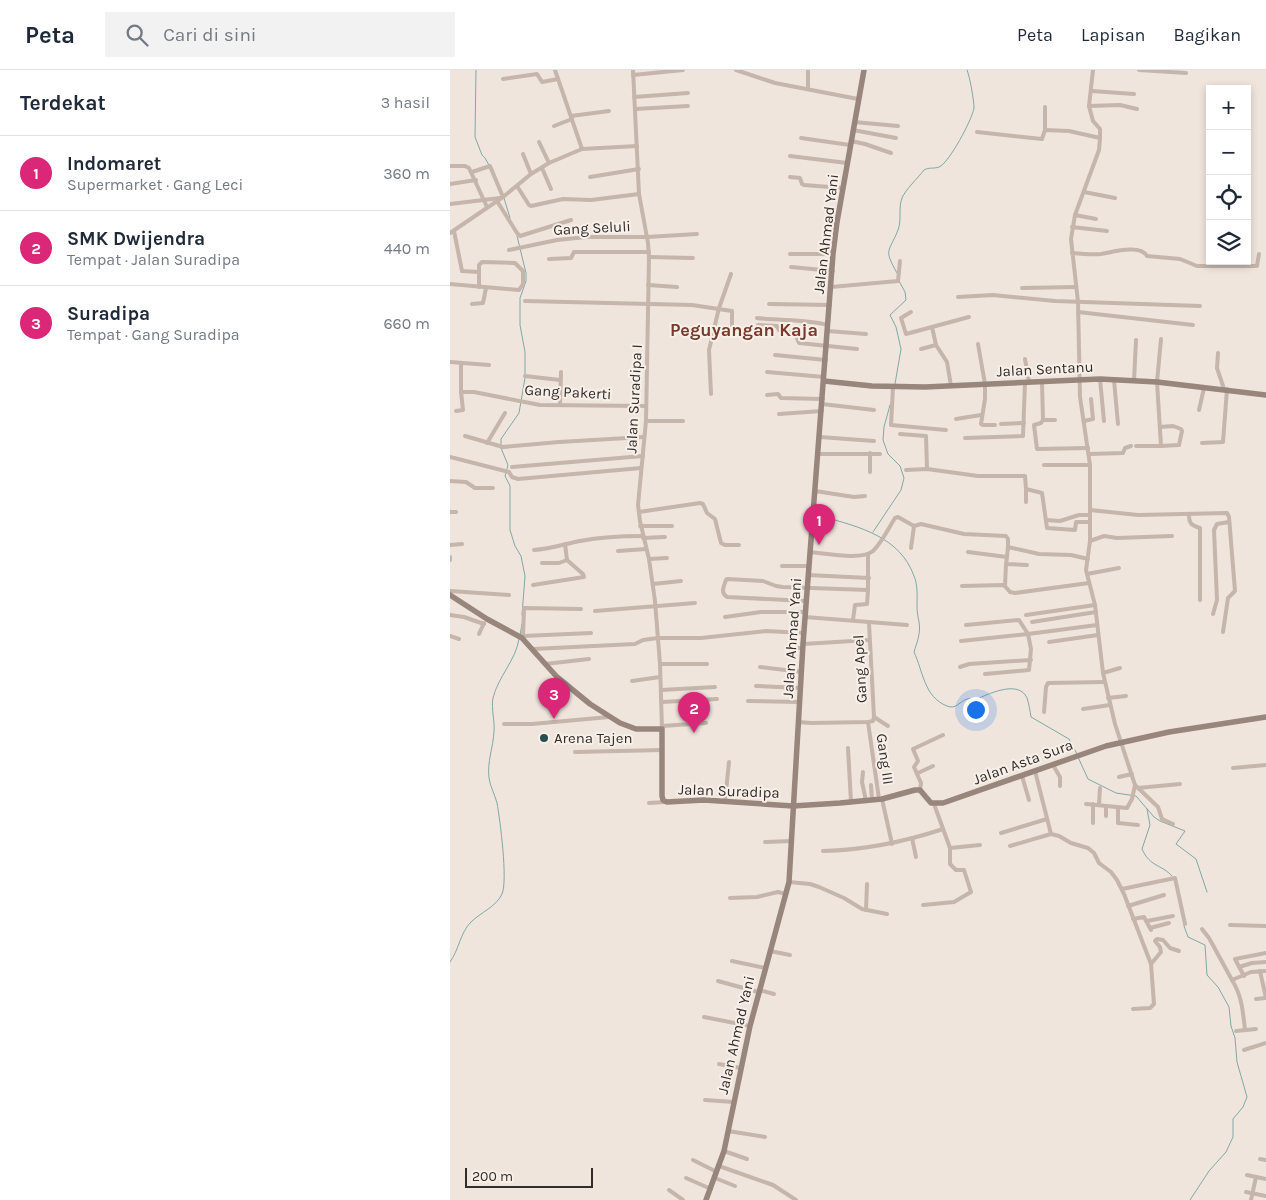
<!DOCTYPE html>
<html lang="id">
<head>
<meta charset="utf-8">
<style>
  body { margin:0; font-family:Karla,sans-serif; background:#f2f2f3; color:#1f2937 }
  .controls { position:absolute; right:15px; top:15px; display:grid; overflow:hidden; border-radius:0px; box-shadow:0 2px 8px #0003 }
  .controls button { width:45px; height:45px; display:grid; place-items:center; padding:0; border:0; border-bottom:1px solid #e0e1e3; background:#fff; color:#1f2937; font:25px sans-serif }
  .scale { position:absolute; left:15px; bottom:12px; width:128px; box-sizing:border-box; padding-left:5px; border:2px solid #342c29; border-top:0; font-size:14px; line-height:18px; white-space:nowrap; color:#342c29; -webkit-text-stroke:4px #f7f0e9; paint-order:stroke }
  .you { position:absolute; left:525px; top:639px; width:18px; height:18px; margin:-12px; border:4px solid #fff; border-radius:50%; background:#1a73e8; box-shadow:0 0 0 8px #1a73e833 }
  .badge { display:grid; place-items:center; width:32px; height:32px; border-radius:50%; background:#db2777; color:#fff; font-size:16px; font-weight:700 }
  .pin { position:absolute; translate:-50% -41px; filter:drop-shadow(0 1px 2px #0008) }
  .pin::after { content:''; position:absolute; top:26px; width:18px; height:15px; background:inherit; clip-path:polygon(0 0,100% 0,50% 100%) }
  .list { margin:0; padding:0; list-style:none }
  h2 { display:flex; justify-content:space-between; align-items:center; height:65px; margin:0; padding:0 20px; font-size:21px }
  h2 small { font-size:16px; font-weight:400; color:#747a83 }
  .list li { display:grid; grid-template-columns:32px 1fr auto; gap:15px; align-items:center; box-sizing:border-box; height:75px; padding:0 20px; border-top:1px solid #e0e1e3 }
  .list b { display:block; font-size:19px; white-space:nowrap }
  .list p { margin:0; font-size:16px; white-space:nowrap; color:#747a83 }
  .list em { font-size:16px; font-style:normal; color:#747a83 }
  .icon { flex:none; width:28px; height:28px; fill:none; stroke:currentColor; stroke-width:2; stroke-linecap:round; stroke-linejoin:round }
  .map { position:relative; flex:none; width:816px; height:1130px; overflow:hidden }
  header { display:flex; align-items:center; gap:30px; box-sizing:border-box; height:70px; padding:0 25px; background:#fff; border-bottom:1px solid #e0e1e3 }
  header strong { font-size:24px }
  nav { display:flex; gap:28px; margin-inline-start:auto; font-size:18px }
  .search { width:350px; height:45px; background:#f2f2f3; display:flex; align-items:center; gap:12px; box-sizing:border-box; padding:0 18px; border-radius:0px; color:#747a83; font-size:19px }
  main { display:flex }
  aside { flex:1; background:#fff }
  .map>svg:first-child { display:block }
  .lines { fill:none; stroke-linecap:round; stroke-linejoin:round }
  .stream { stroke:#80a8a7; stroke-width:1 }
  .street { stroke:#c5b5ab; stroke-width:4 }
  .secondary { stroke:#98857c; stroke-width:5.5 }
  .poi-dot { fill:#244f50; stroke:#f7f0e9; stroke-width:2 }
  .labels { text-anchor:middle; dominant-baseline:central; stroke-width:4; stroke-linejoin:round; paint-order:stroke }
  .street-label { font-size:15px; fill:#342c29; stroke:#f7f0e9 }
  .poi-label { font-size:15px; fill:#342c29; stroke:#f7f0e9; text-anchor:start }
  .quarter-label { font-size:18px; font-weight:bold; fill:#783a2d; stroke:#f7f0e9 }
</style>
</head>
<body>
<header>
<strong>Peta</strong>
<div class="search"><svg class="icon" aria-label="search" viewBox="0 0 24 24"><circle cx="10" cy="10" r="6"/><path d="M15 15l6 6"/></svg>Cari di sini</div>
<nav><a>Peta</a><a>Lapisan</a><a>Bagikan</a></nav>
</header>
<main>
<aside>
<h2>Terdekat<small>3 hasil</small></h2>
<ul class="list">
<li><span class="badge">1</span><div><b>Indomaret</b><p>Supermarket · Gang Leci</p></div><em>360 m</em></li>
<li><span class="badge">2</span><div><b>SMK Dwijendra</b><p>Tempat · Jalan Suradipa</p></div><em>440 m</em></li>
<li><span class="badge">3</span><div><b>Suradipa</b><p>Tempat · Gang Suradipa</p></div><em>660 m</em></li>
</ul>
</aside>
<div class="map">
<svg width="816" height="1130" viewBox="0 0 816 1130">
  <rect width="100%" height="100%" fill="#efe5dd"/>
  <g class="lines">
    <g class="stream">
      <polyline points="26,0 25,67 32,85 35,88 39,95"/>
      <polyline points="54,128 60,148"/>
      <polyline points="67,166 76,203 76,211 70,228 70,255 75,282 75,304"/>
      <path d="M447 203C433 178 439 183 448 160 452 150 448 138 452 128 456 119 467 109 474 100 479 97 484 99 489 97 499 93 522 50 524 38 524 31 520 7 517 0"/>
      <polyline points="445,314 451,279 446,257 440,245 456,230 455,222 449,211"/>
      <polyline points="57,399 58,395 51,378 51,369 69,343 75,308"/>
      <polyline points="56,403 55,406 60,416 60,460 65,476 71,486 75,506 72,545"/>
      <path d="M374 447C410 457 450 467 464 506 468 515 467 527 467 537 467 542 468 547 469 552 471 563 467 572 464 582 473 601 474 627 497 636 506 640 510 631 517 629 521 628 525 629 529 628 541 623 569 610 577 628 579 634 580 641 581 647L619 669 627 684"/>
      <polyline points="423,462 451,420 454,408 450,396 438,384 433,370 434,357 440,335"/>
      <polyline points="70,565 72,554"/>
      <polyline points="628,687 638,709 666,723 686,726 704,747 710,751 735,761 726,774 746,789 757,822"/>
      <path d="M697 739 700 755 692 779C700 797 711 794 722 806"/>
      <polyline points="734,856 738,867 755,875 757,905 768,917 779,937 781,956 785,968 787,992 797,1027 793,1037 783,1049 783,1067 776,1082 759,1101 740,1130"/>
      <path d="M0 892C9 880 10 863 21 852 30 843 47 836 52 824 58 811 50 749 47 733 45 725 40 716 39 708 37 692 43 678 44 662 45 651 41 639 43 628 48 607 66 590 69 569"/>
    </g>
    <g class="street">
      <polyline points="105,0 132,79 187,76"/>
      <polyline points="183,0 189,124 198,173 199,187 196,351 188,435 190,451 199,489 205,531 210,594 212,659"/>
      <polyline points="286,0 325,13 408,29"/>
      <polyline points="643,0 639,36 643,51 650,59 650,68 649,80 625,145 621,169 628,232 630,327 640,395 640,471 636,500 645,535 653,603 665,654 685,715 708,737 712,749 723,754"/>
      <polyline points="689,0 736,3"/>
      <polyline points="183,5 233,0"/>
      <polyline points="53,9 87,4 92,12 108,9"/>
      <polyline points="358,19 358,0"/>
      <polyline points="642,21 684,24"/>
      <polyline points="184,27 238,23"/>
      <polyline points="639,36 670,35 687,39"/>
      <polyline points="185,39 238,36"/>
      <polyline points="121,46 159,41"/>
      <polyline points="404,52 448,56"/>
      <polyline points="104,56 122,49"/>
      <polyline points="403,60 446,68"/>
      <polyline points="595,60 595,37"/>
      <polyline points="527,62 592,69 595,60 619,61 650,68"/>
      <polyline points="351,68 400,75"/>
      <polyline points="401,71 415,74 441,83"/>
      <polyline points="89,72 99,93"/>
      <polyline points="73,84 81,104"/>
      <polyline points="340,86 397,93"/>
      <polyline points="0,96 15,96 19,98 37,137"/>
      <polyline points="92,98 101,119"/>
      <polyline points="22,102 40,96 53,127"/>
      <polyline points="140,107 189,99"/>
      <polyline points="340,107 350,108 352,114 354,115 392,118"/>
      <polyline points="0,114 26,110"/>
      <polyline points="67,116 79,135 81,136 113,129 141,130 189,124"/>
      <polyline points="634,122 665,128"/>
      <polyline points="47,131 67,163 70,166 121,150"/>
      <polyline points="0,134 50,128"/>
      <polyline points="625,145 646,149"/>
      <polyline points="622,157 657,161"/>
      <polyline points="0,163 53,127 81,104 99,93 132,79"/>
      <polyline points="59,180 107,170 136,167 197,167 247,164"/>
      <path d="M622 183C632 184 642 185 651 184 663 182 690 174 697 186L730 189 747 196H807L809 184"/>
      <polyline points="340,184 383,184"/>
      <polyline points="199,187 243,188"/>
      <polyline points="99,189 121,188 124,182 199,182"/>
      <polyline points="341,197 383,201"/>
      <polyline points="29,202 29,217"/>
      <polyline points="0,214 69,220 73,214 73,201 65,193 32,192 29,195 29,202 12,201 4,161"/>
      <polyline points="198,215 227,217"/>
      <polyline points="381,217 448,211 450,191"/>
      <polyline points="572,218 625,217"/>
      <polyline points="508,227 543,225 605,231 750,236"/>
      <polyline points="75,231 242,235 282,241 282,258"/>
      <polyline points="22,234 33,233 36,218"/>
      <polyline points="319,234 380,235"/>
      <polyline points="461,242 451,248 456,264 519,247"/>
      <polyline points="628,242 743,255"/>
      <path d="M307 248C331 251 355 249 378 255"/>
      <polyline points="308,255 327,256 329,260 345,264 349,273 407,279"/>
      <polyline points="482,257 486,275 497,292 501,316"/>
      <polyline points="378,261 416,264"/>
      <polyline points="528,274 535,314 535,329 531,354 533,355 545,355"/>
      <polyline points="471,279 486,275"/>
      <polyline points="768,283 767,298 774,319"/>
      <polyline points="325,285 376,290"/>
      <polyline points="575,289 579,312"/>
      <polyline points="0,292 39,295"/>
      <polyline points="317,302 374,307"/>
      <polyline points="75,306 110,310"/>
      <polyline points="650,309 654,351"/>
      <polyline points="664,310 668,354"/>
      <polyline points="684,311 686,270"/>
      <polyline points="592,312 593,350 591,353 584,355 587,379 638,378"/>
      <polyline points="443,317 441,355 496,360"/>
      <polyline points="11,322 24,322 90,335 196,336"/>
      <polyline points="261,324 259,280 269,238 281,204"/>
      <polyline points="317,325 328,324 331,328 373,329"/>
      <polyline points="372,334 424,340"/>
      <polyline points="110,335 111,302"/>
      <polyline points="749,340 754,318"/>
      <polyline points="6,341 13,340 11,322 11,293"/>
      <polyline points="329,344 372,341"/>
      <polyline points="506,349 531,345"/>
      <polyline points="593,350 605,350"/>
      <polyline points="196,351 233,351"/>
      <polyline points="634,351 643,349 641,329"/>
      <polyline points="551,354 574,353"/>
      <polyline points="710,357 723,356 731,359 732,361 729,375 711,376"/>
      <polyline points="450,364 476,366 477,399"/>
      <polyline points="15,366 53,377 109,372 194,367"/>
      <polyline points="370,367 424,371"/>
      <polyline points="515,368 573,366 575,312"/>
      <polyline points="37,373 55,343"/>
      <polyline points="752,373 773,372 777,319"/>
      <polyline points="686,376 711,376 707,312 711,269"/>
      <polyline points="368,384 430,384"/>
      <polyline points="639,384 673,383 675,378 681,376"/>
      <polyline points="0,387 59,402 62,407 68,409 191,398"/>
      <polyline points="594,395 640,395"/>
      <polyline points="62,397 193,386"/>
      <polyline points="456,400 477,399 528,406 575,406 576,419 592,423 597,458 625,460 626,452 640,452"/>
      <polyline points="420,402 420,383"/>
      <polyline points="0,411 16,412 25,418 43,418"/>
      <polyline points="576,419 576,432"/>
      <polyline points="365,421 404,427 415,426"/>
      <polyline points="640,440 688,445 777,443 779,447 785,521 778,528 773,562"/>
      <polyline points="0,442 6,442"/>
      <polyline points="189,442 250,433 253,434 257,443 265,449 271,473 275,475 289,475"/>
      <path d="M739 444C739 454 741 455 750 458V530"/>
      <polyline points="596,450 610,451 629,445 640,445"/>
      <polyline points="190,456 222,456"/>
      <polyline points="193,468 215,467"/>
      <polyline points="640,471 654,466 667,468 722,466"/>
      <polyline points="0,475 12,474"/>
      <polyline points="461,478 464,456"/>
      <path d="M84 480C100 479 115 474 130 471 151 467 172 466 193 466"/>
      <polyline points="168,481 196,479"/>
      <path d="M360 482C375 483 411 491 423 481 432 472 438 459 445 448L448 447 464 456 471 454 514 464 556 466 558 469V477L589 484 621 485 638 489"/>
      <polyline points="518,482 557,487 558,477"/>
      <polyline points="557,487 556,494 577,495"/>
      <polyline points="199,489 217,488"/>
      <polyline points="0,490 0,487"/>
      <polyline points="92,493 109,493 117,490"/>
      <polyline points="332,496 359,496"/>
      <polyline points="637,504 669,498"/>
      <polyline points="358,505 419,508"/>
      <polyline points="203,514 231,511"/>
      <polyline points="83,515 134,507 133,504 117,490 115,474"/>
      <polyline points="512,516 554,515 560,522 565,523 639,513"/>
      <polyline points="555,516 556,494"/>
      <polyline points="0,521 59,525"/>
      <path d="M356 531 277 527C270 523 274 516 276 510L277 509 313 511 326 516 333 517 418 520V484"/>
      <polyline points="131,539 74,538 73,566 141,563"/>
      <polyline points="145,541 245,533"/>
      <polyline points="763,544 767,530 764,460 767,454 779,452"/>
      <polyline points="0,545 14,547 34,554"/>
      <polyline points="576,545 645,535"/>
      <polyline points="275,547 311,542 356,542"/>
      <polyline points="355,547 457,555"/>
      <polyline points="403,550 405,535 417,534 418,520"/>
      <polyline points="582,552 646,542"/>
      <polyline points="419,553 424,647"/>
      <polyline points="516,555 569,550 578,564 647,555"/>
      <polyline points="29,564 34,553"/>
      <polyline points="0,566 9,569"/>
      <polyline points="511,571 578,564 581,579 579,600 535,604"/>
      <polyline points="599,572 648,565"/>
      <polyline points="353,574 419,570"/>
      <polyline points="339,578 353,578"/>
      <polyline points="83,579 185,574 193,570 208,568 251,568 316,561 354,563"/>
      <polyline points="95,594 139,589"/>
      <polyline points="210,594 257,594"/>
      <polyline points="310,597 352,602"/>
      <polyline points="510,597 519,594 581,590"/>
      <polyline points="653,603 670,598"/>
      <polyline points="182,611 210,607"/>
      <polyline points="306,616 351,618"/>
      <polyline points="211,620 265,617"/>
      <polyline points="658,628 676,626"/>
      <polyline points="298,631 350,632"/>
      <polyline points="212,632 267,629"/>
      <polyline points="633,639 660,635"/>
      <polyline points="594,642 596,617 598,613 654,612"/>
      <polyline points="424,647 438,656"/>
      <polyline points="348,652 361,653 418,652 423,651 424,647"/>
      <polyline points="418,652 429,729"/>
      <polyline points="54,654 82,654 159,647"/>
      <polyline points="212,656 256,653"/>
      <polyline points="398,678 401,732"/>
      <polyline points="125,682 212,680"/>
      <polyline points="603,695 610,707 610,716"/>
      <polyline points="783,698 816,695"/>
      <polyline points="585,701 601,764 609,766 621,773 638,778 644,783 649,793 661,802 667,810 674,824 701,894 704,934 700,938 683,939"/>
      <polyline points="413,702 412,712 416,731"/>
      <polyline points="468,703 483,696"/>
      <polyline points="572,706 579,730"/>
      <polyline points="669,707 682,704"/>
      <polyline points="421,715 422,730"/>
      <polyline points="688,718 730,714"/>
      <polyline points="470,720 471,713 464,697 468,691 463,679 493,665"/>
      <polyline points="432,729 442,774"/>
      <polyline points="275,731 279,692"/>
      <polyline points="199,733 215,732"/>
      <polyline points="636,734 677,738 682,729 685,715"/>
      <polyline points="649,734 650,718"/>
      <polyline points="656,736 656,746"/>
      <polyline points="668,738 668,753 688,755"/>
      <polyline points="643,753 643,734"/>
      <polyline points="551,763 597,749"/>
      <polyline points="462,768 466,787"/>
      <polyline points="315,772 342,771"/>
      <polyline points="560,776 601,764"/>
      <polyline points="500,778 530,775"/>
      <path d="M373 781C414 780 454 772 493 759"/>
      <polyline points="339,812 360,814 369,817 394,828 412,839 437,844"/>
      <polyline points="672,819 725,808 735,854"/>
      <polyline points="280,828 307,827 328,822 336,824"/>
      <polyline points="473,835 504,832 521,822 514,800 506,800 500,794 500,778 484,734"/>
      <polyline points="678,836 714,825"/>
      <polyline points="416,840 417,814"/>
      <polyline points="683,849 694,847 701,860"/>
      <polyline points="697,851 723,846"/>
      <polyline points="780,855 816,856"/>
      <polyline points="700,858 719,853"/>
      <polyline points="752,859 759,868 782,910"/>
      <polyline points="320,881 340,885"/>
      <polyline points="282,891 315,898"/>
      <polyline points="701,894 711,882 710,877 705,871 707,869 713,870 720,878 729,881"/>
      <polyline points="789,897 802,893 816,892"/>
      <polyline points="810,901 816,928"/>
      <polyline points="794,906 785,889 816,883"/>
      <polyline points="268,911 308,922"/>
      <polyline points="309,920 324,924"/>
      <polyline points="806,929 816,928"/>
      <polyline points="254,947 300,956"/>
      <path d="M795 960C793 942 792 926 782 910L801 902 816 901"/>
      <polyline points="786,961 806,959"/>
      <polyline points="794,980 816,973"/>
      <polyline points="269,994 291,998"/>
      <polyline points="255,1030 284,1032"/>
      <polyline points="278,1061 315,1067"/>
      <polyline points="274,1081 297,1089"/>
      <polyline points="810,1089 816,1090"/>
      <polyline points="243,1090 267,1102"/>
      <polyline points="269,1096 323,1115 346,1130"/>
      <polyline points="797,1105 816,1109"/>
      <polyline points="236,1108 261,1119"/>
      <polyline points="265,1108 285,1116"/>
      <polyline points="219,1120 233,1130"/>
      <polyline points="796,1122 816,1126"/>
      <polyline points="801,1130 806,1107"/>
    </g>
    <g class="secondary">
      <polyline points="374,311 422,316 475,317 650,309 707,312 816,325"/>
      <polyline points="0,525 37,549 72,568 107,607 140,634 170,653 186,659 212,659 212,726 213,730 217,732 254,730 343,736 390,733 432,729 465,720 470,720 481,733 493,733 656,676 719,662 816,647"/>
      <polyline points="256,1130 274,1081 300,956 339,812 353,574 383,184 387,152 414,0"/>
    </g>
  </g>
  <circle class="poi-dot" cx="94" cy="668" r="5"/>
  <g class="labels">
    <g class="street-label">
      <text transform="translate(142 158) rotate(-3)">Gang Seluli</text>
      <text transform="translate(376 164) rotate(-83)">Jalan Ahmad Yani</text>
      <text transform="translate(595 299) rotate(-3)">Jalan Sentanu</text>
      <text transform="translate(118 322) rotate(3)">Gang Pakerti</text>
      <text transform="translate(184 329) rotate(-87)">Jalan Suradipa I</text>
      <text transform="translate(342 568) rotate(-86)">Jalan Ahmad Yani</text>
      <text transform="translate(410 599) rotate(-93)">Gang Apel</text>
      <text transform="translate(435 689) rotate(82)">Gang III</text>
      <text transform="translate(573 692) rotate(-20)">Jalan Asta Sura</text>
      <text transform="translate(279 721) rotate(2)">Jalan Suradipa</text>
      <text transform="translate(286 965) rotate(-77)">Jalan Ahmad Yani</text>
    </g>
    <g class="poi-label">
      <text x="104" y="668">Arena Tajen</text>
    </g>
    <g class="quarter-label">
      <text x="294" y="260">Peguyangan Kaja</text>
    </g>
  </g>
</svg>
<div class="controls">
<button>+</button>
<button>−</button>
<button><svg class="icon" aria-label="locate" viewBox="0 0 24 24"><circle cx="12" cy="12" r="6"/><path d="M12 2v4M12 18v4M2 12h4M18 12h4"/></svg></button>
<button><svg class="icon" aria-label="layers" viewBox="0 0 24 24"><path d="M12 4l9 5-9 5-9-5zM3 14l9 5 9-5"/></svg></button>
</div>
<div class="scale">200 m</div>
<div class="you"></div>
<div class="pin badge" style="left:369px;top:475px">1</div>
<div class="pin badge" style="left:244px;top:663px">2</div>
<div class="pin badge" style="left:104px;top:649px">3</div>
</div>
</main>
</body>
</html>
